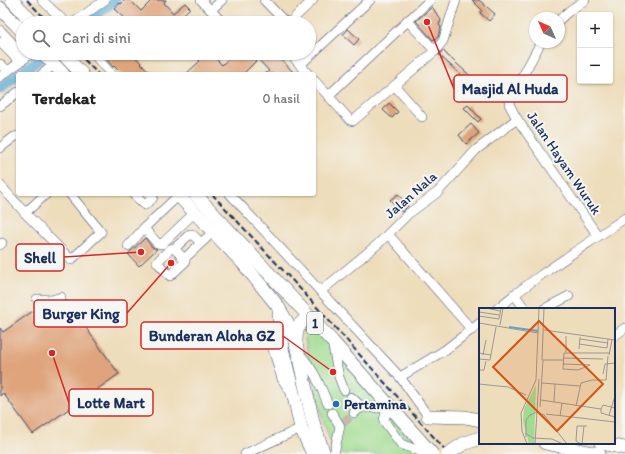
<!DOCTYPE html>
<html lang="id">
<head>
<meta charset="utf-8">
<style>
  body { margin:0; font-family:Itim,sans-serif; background:#f2f2f2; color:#222 }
  .controls { position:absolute; right:12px; top:12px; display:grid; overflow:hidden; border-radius:4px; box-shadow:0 1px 3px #0004 }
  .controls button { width:36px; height:36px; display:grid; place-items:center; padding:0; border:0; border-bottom:1px solid #e0e0e0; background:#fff; color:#222; font:20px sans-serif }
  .compass { position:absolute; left:529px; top:12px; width:36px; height:36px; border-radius:50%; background:#fff; box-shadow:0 1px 3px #0004; rotate:315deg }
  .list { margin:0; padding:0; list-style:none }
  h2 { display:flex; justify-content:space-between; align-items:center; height:52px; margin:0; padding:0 16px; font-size:17px }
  h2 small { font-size:13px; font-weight:400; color:#767676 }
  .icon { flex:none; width:22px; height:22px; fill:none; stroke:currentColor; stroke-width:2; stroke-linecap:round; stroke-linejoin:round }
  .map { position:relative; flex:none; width:625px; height:454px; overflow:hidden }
  .search { position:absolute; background:#fff; box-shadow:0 1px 3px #0004; left:16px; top:16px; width:300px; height:44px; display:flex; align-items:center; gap:10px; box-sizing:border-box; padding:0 14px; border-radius:22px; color:#767676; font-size:15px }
  .panel { position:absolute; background:#fff; box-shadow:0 1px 3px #0004; left:16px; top:72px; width:300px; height:124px; border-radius:4px }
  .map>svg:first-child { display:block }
  .green { fill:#a0dc90; stroke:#5e8677 }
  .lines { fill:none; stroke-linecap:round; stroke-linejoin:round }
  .river { stroke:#59a7d2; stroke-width:11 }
  .building { fill:#dfa47b }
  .minor-tunnel { stroke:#c4baa8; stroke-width:9; stroke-dasharray:9 4.5; stroke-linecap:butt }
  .minor-casing { stroke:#3b496c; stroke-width:10 }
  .highway-casing { stroke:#3b496c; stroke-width:14 }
  .minor { stroke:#fff; stroke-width:9 }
  .highway { stroke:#fff; stroke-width:13 }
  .rail { stroke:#1b2f5e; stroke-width:2; stroke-dasharray:6 3; stroke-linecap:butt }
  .highway-bridge-casing { stroke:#3b496c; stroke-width:14; stroke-linecap:butt }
  .highway-bridge { stroke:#fff; stroke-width:13 }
  .poi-dot { fill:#1f6fb2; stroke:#f6f6f2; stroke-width:1.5 }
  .labels { text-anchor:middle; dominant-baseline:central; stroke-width:4; stroke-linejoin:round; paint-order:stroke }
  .shield { fill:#f6f6f2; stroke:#5d6b8a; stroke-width:1 }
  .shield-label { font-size:13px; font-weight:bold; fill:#1b2f5e }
  .street-label { font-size:14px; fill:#1b2f5e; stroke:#f6f6f2 }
  .poi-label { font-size:14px; font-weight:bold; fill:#1b2f5e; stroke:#f6f6f2; text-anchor:start }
  .inset-river { fill:none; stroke:#59a7d2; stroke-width:2 }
  .inset-road { fill:none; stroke:#9a9796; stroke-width:1 }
  .view { fill:#d45514; fill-opacity:0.15; stroke:#d45514; stroke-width:2 }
  .inset-edge { fill:none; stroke:#1b2f5e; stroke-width:2 }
  .leader { fill:none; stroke:#d62828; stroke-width:1.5 }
  .callout-dot { fill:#d62828; stroke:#f6f6f2; stroke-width:1.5 }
  .callout { fill:#f6f6f2; stroke:#d62828; stroke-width:1.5 }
  .callout-label { font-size:15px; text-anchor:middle; font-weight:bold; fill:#1b2f5e }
</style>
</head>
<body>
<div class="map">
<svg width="625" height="454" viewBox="0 0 625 454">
  <rect width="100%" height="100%" fill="#f6f6f2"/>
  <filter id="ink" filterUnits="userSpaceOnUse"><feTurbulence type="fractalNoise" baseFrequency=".025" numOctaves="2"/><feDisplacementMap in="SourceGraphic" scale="8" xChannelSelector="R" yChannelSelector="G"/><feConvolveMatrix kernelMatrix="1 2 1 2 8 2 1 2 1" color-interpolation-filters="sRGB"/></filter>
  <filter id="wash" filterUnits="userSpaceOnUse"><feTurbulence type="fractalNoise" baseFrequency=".012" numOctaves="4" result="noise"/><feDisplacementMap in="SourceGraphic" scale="16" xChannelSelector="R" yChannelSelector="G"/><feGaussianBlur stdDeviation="0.9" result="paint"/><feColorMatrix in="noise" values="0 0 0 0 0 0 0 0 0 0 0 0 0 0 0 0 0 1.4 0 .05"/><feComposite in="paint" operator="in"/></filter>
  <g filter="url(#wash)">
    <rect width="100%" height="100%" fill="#edb"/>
    <polygon class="green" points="307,326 311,326 426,454 334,454 321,413 307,350 304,332 304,329"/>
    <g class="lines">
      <g class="river">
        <polyline points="86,23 115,0"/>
        <polyline points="20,74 47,53"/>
        <polyline points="0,89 18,75"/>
      </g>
    </g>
    <g id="blocks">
      <g class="building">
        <polygon points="125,0 130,0 141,11 152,0 166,0 164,3 173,13 185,3 190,8 174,23 153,23 149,19 144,23 130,23 114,8 120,3 121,4"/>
        <polygon points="472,0 479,0 495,14 489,21 480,13 482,10"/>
        <polygon points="432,7 441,20 439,25 441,27 438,37 433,40 416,21"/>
        <polygon points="348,29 359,39 354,45 343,35"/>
        <polygon points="443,50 447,55 476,81 472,86 463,78 455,86 451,82 460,74 439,55"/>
        <polygon points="102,53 132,53 151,74 122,74 114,66 113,67 103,55"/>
        <polygon points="192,53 210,53 222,65 235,53 275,53 295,74 265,74 269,71 258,59 243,74 186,74 200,61"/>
        <polygon points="389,103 398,112 392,118 383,110"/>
        <polygon points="468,105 481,119 478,122 464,108"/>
        <polygon points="471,124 479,133 466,144 459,135"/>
        <polygon points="398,194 408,206 402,212 390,200"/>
        <polygon points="145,238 152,247 157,249 139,266 128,254"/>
        <polygon points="66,300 119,374 33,434 3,393 0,396 0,328 3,332 33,311 37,317 53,306 63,303"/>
      </g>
    </g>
  </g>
  <g filter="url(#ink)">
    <use href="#blocks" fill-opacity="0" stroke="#3b496c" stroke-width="1"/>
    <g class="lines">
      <polyline class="minor-tunnel" points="343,423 354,413"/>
      <defs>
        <g id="minor">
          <polyline points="42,0 66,23"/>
          <polyline points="201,0 223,23"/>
          <polyline points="264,0 286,23"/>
          <polyline points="211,10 222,0"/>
          <polyline points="407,20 435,51"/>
          <polyline points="559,20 569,11 585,0"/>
          <polyline points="73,23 105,0"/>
          <polyline points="289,23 313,0"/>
          <polyline points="0,30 26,57"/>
          <polyline points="0,42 20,62"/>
          <polyline points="541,42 510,100 509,104 517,119 598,236"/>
          <polyline points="96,53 97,58 111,74"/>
          <polyline points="290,53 308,74"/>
          <polyline points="0,64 8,71"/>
          <polyline points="300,65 370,0"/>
          <polyline points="42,74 54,65"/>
          <polyline points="0,77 32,53"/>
          <polyline points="314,80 350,120 353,121 435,51 443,41 456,0"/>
          <polyline points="395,86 422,117"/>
          <polyline points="328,96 430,0"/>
          <polyline points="0,106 18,92"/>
          <polyline points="0,148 14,137 18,136"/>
          <polyline points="0,185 25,213 71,260 101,232 70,194"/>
          <polyline points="133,194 145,205 152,199 153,197 150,194"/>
          <polyline points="230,194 400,377 428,416"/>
          <polyline points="178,196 144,228 157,243 162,244 194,213"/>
          <polyline points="25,213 46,194"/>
          <polyline points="388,234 472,330"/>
          <polyline points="201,243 192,234 190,234 175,248 175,249 183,258 185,258 213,232"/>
          <polyline points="0,245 2,243"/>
          <polyline points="128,246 144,228"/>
          <polyline points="175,248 170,249 157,262 170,276 185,262 185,258"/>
          <polyline points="321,291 378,244 408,214 438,192 476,150 517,119"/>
          <polyline points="514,294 525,309"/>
          <polyline points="37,299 52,300 61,297"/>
          <path d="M497 309C537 275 582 248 625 218"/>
          <polyline points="544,309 569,296"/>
          <polyline points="280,336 273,341 272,346 282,379 290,391"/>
          <polyline points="614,336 625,328"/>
          <polyline points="332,342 339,377 344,390"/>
          <path d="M298 352C314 369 319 383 328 404"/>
          <polyline points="400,377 445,350 480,323"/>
          <polyline points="351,397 362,407 378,408 390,406"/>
          <polyline points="391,408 385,416 384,421 401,444 427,454"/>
          <polyline points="332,413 340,426 334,454"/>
          <polyline points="354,413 362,407"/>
          <polyline points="245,454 301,428"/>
        </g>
        <g id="highway">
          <polyline points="12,0 33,23"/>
          <polyline points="0,8 23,32"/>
          <polyline points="43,53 63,74"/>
          <polyline points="62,53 82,74"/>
          <polyline points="177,194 242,262 277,305 287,322 296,344 313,422 324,454"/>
          <polyline points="195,194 332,341 432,454"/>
          <polyline points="279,311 280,336 283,352 295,401 301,428 313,454"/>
          <path d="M296 344C296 335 296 325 305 320H313"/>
          <polyline points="428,416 465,417 480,420"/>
          <polyline points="545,443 599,454"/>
          <polyline points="601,443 625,448"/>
        </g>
      </defs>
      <use href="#minor" class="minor-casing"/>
      <use href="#highway" class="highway-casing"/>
      <use href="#minor" class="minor"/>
      <use href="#highway" class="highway"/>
      <g class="rail">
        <polyline points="27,0 49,23"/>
        <polyline points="78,53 98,74"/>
        <polyline points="212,194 305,294 449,454"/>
      </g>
      <defs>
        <polyline id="highway-bridge" points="448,454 463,444 480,438"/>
      </defs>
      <use href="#highway-bridge" class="highway-bridge-casing"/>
      <use href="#highway-bridge" class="highway-bridge"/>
    </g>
  </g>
  <circle class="poi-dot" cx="336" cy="404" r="4"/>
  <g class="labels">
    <rect class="shield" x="307" y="312" width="16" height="22" rx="3"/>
    <g class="shield-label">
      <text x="315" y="323">1</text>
    </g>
    <g class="street-label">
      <text transform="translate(564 163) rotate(56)">Jalan Hayam Wuruk</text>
      <text transform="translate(411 195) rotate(-41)">Jalan Nala</text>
    </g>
    <g class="poi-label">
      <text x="344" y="404">Pertamina</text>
    </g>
  </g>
  <g transform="translate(479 308)">
    <rect width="136" height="136" fill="#edb"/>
    <path d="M57 77 55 136H50L44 113 45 101Z" fill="#a0dc90"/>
    <path class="inset-river" d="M30 19 59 23"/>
    <path class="inset-road" d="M7 0 21 3M0 4 20 7M0 8 20 11 22 0M0 15 59 25M21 17 24 0M65 22 136 32M101 31 129 35M100 36 128 40 129 31M100 41 101 29M87 44V28M0 45 12 47M4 47 7 32M130 47 133 32M84 50 124 51M0 51 11 52 17 19M63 52 65 0M64 52H84M84 56 111 57M111 57 99 62 84 61 85 45H131M0 62H5L7 53M124 66 126 56 136 55M63 75 101 78M0 76 29 79 47 87M62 92 122 101M75 94 76 76M97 98 102 75 113 72H127L129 48M61 99 64 52M122 101V105L136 109M122 101 124 97 136 100M67 106 136 114M130 107 136 88M81 108 83 95M46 125 54 130 73 131 84 136M47 129V112L51 107 58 104 65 107 88 136M48 136 43 123 42 105 57 72 60 0M56 136 60 71M102 136 97 133 98 118H108M103 136 105 118"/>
    <path class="view" d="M60 13 124 76 78 123 14 59Z"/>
    <rect width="136" height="136" class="inset-edge"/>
  </g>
  <path class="leader" d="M427 22L454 89M141 252L64 257M171 263L127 313M333 372L283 336M52 353L69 403"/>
  <g class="callout-dot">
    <circle cx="427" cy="22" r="4"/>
    <circle cx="141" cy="252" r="4"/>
    <circle cx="171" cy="263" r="4"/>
    <circle cx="333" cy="372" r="4"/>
    <circle cx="52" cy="353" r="4"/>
  </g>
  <g class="callout">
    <rect x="454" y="75" width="113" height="27" rx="4"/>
    <rect x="16" y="244" width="48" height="27" rx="4"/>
    <rect x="34" y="300" width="93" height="27" rx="4"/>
    <rect x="141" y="322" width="142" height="27" rx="4"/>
    <rect x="69" y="389" width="84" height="27" rx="4"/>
  </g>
  <g class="callout-label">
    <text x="510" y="94">Masjid Al Huda</text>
    <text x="40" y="263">Shell</text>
    <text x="81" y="319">Burger King</text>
    <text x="212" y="341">Bunderan Aloha GZ</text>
    <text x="111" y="408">Lotte Mart</text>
  </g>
</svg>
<div class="controls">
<button>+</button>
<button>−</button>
</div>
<svg class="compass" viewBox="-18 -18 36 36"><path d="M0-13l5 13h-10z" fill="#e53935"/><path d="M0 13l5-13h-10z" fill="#767676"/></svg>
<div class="search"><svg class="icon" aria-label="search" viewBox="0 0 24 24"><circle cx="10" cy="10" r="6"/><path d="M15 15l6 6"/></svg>Cari di sini</div>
<section class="panel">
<h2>Terdekat<small>0 hasil</small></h2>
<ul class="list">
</ul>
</section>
</div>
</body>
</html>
